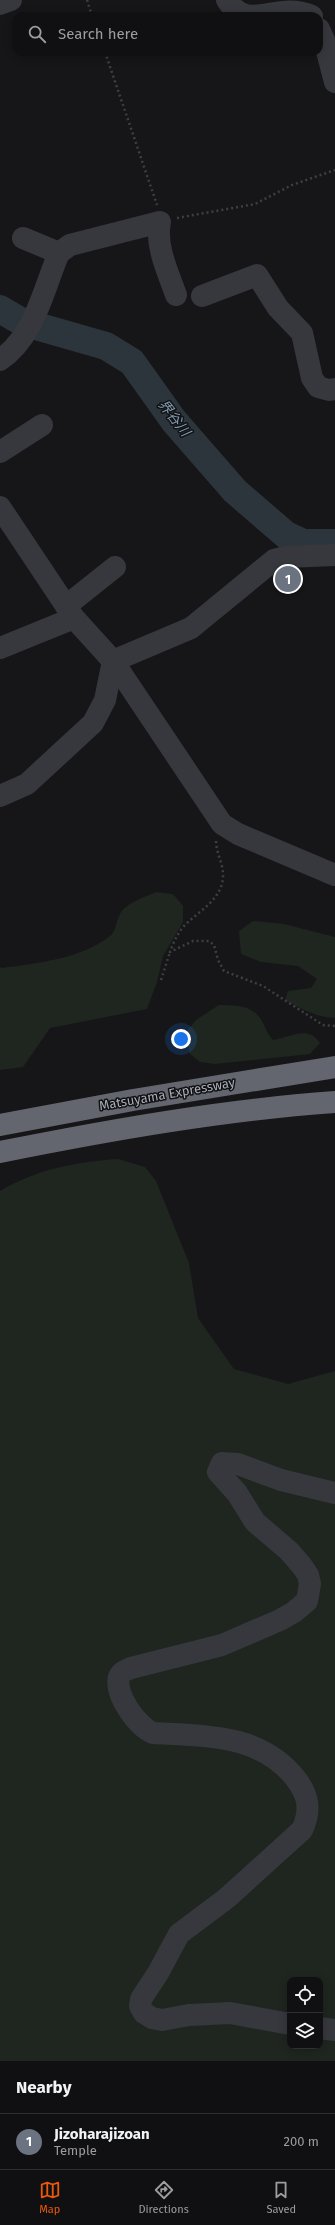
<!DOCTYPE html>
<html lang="en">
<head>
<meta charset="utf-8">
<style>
  body { margin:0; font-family:"Fira Sans","Noto Sans JP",sans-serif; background:#19191b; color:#f1f3f6 }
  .controls { position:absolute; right:12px; bottom:12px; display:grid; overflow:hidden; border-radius:8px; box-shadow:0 2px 10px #0003 }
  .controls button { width:36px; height:36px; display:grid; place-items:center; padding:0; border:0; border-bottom:1px solid #303032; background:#101012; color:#f1f3f6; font:20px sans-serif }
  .you { position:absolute; left:181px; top:1039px; width:14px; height:14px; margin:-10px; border:3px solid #fff; border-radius:50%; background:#1a73e8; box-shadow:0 0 0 6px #1a73e833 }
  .badge { display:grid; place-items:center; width:26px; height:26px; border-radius:50%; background:#ea580c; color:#fff; font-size:13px; font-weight:700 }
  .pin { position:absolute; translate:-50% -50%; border:2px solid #fff; box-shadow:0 1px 4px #0006 }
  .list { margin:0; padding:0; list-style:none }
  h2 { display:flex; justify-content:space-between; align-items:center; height:52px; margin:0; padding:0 16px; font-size:17px }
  h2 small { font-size:13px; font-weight:400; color:#9c9d9f }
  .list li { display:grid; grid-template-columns:26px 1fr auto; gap:12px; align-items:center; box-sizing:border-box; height:56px; padding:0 16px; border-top:1px solid #303032 }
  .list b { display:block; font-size:15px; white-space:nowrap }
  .list p { margin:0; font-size:13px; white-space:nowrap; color:#9c9d9f }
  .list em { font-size:13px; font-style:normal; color:#9c9d9f }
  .icon { flex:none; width:22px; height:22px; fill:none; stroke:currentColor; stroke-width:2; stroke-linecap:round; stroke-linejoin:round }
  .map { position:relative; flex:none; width:335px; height:2061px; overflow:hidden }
  .search { position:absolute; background:#101012; box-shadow:0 2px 10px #0003; left:12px; right:12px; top:12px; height:44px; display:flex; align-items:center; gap:10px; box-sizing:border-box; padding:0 14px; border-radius:12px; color:#9c9d9f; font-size:15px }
  .sheet { height:108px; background:#101012 }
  nav { display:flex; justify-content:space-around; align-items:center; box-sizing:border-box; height:56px; border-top:1px solid #303032; background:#101012; font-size:11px; color:#9c9d9f }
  nav a { display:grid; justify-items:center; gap:2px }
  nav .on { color:#ea580c }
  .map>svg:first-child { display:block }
  .green { fill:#1e261f; fill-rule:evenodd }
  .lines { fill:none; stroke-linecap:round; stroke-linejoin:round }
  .river { stroke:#2c353c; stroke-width:28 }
  .path { stroke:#3d3f44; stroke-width:2.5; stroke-dasharray:2 3; stroke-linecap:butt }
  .minor { stroke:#37383d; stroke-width:22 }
  .highway { stroke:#63666e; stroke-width:22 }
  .labels { text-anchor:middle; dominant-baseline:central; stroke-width:3; stroke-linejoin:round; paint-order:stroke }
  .street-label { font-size:13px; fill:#a8adb8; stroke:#111113 }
  .water-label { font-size:14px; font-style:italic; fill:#7f9bb3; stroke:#111113 }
</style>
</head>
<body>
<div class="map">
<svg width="335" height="2061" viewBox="0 0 335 2061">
  <rect width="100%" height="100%" fill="#161618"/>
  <g class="green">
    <path d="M156 892 173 894 183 906V922L163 956 157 982 147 1009 50 1028 23 1067 0 1070V967L2 968C38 963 81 959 110 936 116 932 116 921 120 914 126 903 145 897 156 892Z"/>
    <path d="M253 921 284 924 335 937V1018C318 1018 300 1008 285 1000L288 991 311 988 317 979 298 966 261 962 241 954 239 931Z"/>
    <path d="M219 1005C235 1005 253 1005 262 1021 266 1028 267 1034 273 1040 292 1037 308 1025 320 1043L310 1054 215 1064 200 1062 190 1054 185 1033 196 1020Z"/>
    <path d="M118 1159 145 1167 156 1181 189 1263 198 1318 234 1369 288 1384 335 1371V2061H0V1191C37 1169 75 1162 118 1159ZM290 1980H320V2046H290Z"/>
  </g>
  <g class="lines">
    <polyline class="river" points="0,309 22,322 106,346 132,362 174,421 235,491 286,535 303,543 335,543"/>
    <g class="path">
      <polyline points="87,0 92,16"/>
      <polyline points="105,52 157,205"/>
      <polyline points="177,218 255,204 292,185 335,170"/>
      <path d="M216 841C216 853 224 865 223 877 222 900 197 912 183 927 177 935 173 943 170 952L193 941H209L214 945 218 960 224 971 263 986 323 1025 335 1026"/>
      <polyline points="161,980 170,952"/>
    </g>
    <g class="minor">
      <path d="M227 0C249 34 276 0 312 16"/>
      <polyline points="0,4 11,0"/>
      <polyline points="319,29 324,40 335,82"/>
      <polyline points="23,238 59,253"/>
      <polyline points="202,296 257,275 278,308 302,333 312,378 318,387 329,390 335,389"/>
      <path d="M0 360C35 336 43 290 59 253L70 245 160 222C155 246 168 272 176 295"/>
      <polyline points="0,452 42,425"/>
      <polyline points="0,507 74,618 113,661 222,824 238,834 335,875"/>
      <polyline points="66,606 115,567"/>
      <polyline points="0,648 74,618"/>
      <polyline points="0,796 27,784 93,723 105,700 113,661 191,628 274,560 286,557 335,555"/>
      <path d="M290 2024 230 2013 189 2015 162 2020 152 2018 144 2013 140 2006 141 1999 158 1973 179 1934 227 1898 302 1830C311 1811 309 1796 296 1779 261 1734 206 1736 153 1733 138 1727 114 1695 119 1677 121 1671 127 1670 131 1668L222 1645 280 1620 294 1612 307 1601 310 1584 308 1575 302 1566 289 1551 255 1522 237 1493 218 1472 222 1463 238 1464 281 1480 335 1493"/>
      <polyline points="320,2028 335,2030"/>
    </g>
    <g class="highway">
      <polyline points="0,1125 133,1100 335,1067"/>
      <path d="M0 1152C110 1130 223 1110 335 1102"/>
    </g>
  </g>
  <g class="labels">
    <g class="street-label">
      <text transform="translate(167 1094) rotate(-10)">Matsuyama Expressway</text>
    </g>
    <g class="water-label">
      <text transform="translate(174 418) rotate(52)">界谷川</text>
    </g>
  </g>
</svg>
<div class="controls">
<button><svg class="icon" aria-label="locate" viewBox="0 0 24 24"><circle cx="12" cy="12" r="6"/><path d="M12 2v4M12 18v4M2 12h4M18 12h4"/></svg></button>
<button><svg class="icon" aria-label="layers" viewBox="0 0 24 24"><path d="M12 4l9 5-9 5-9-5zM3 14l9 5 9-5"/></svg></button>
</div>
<div class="you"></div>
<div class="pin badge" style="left:288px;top:579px;background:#6b7280">1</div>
<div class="search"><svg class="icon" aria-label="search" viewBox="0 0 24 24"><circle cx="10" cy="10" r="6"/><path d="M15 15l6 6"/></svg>Search here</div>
</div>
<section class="sheet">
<h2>Nearby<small></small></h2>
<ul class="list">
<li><span class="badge" style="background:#6b7280">1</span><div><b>Jizoharajizoan</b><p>Temple</p></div><em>200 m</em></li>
</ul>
</section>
<nav>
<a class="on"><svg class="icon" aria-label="map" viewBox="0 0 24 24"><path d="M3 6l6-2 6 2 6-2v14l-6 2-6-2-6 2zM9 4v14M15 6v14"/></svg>Map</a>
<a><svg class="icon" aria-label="directions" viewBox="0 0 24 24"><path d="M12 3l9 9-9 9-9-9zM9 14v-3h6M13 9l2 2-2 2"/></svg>Directions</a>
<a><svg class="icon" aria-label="saved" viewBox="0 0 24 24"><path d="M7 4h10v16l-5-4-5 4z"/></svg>Saved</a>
</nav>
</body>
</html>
